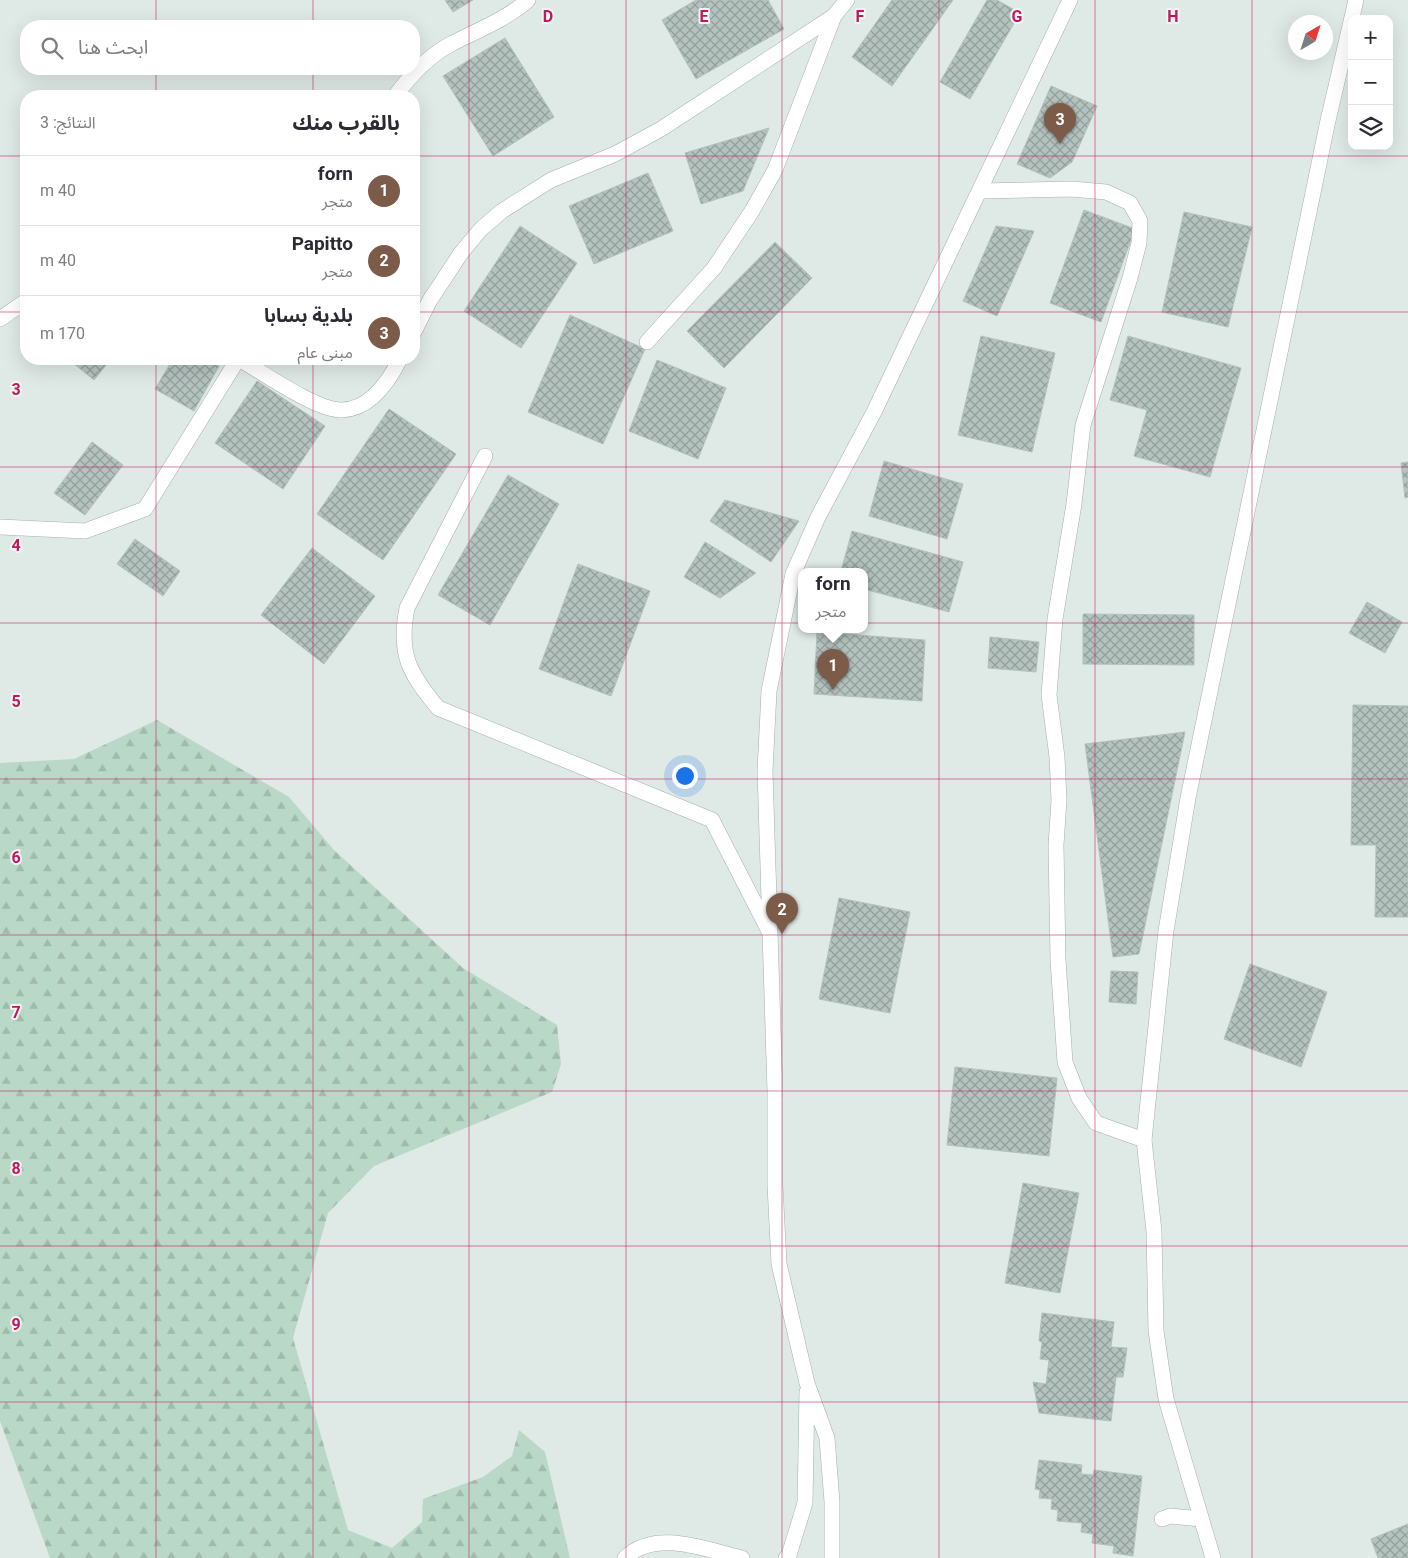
<!DOCTYPE html>
<html lang="ar">
<head>
<meta charset="utf-8">
<style>
  body { margin:0; font-family:Roboto,"Noto Sans Arabic",sans-serif; background:#f2f2f3; color:#2b2b33; direction:rtl }
  .controls { position:absolute; right:15px; top:15px; display:grid; overflow:hidden; border-radius:10px; box-shadow:0 5px 20px #0002 }
  .controls button { width:45px; height:45px; display:grid; place-items:center; padding:0; border:0; border-bottom:1px solid #e1e1e2; background:#fff; color:#2b2b33; font:25px sans-serif }
  .compass { position:absolute; left:1288px; top:15px; width:45px; height:45px; border-radius:50%; background:#fff; box-shadow:0 5px 20px #0002; rotate:39deg }
  .you { position:absolute; left:684px; top:775px; width:18px; height:18px; margin:-12px; border:4px solid #fff; border-radius:50%; background:#1a73e8; box-shadow:0 0 0 8px #1a73e833 }
  .badge { display:grid; place-items:center; width:32px; height:32px; border-radius:50%; background:#7d5b49; color:#fff; font-size:16px; font-weight:700 }
  .pin { position:absolute; translate:-50% -41px; filter:drop-shadow(0 1px 2px #0008) }
  .pin::after { content:''; position:absolute; top:26px; width:18px; height:15px; background:inherit; clip-path:polygon(0 0,100% 0,50% 100%) }
  .popup { position:absolute; left:798px; top:568px; width:70px; height:65px; box-sizing:border-box; display:grid; place-content:center; border-radius:10px; background:#fff; filter:drop-shadow(0 1px 4px #0005); font-size:16px; white-space:nowrap; color:#7c7c81 }
  .popup b { font-size:19px; color:#2b2b33 }
  .popup::after { content:''; position:absolute; left:50%; top:100%; margin-left:-10px; border:10px solid transparent; border-top-color:#fff }
  .list { margin:0; padding:0; list-style:none }
  h2 { display:flex; justify-content:space-between; align-items:center; height:65px; margin:0; padding:0 20px; font-size:21px }
  h2 small { font-size:16px; font-weight:400; color:#7c7c81 }
  .list li { display:grid; grid-template-columns:32px 1fr auto; gap:15px; align-items:center; box-sizing:border-box; height:70px; padding:0 20px; border-top:1px solid #e1e1e2 }
  .list b { display:block; font-size:19px; white-space:nowrap }
  .list p { margin:0; font-size:16px; white-space:nowrap; color:#7c7c81 }
  .list em { font-size:16px; font-style:normal; color:#7c7c81 }
  .icon { flex:none; width:28px; height:28px; fill:none; stroke:currentColor; stroke-width:2; stroke-linecap:round; stroke-linejoin:round }
  .map { position:relative; flex:none; width:1408px; height:1558px; overflow:hidden; direction:ltr }
  .search { position:absolute; background:#fff; box-shadow:0 5px 20px #0002; left:20px; top:20px; width:400px; height:55px; display:flex; align-items:center; gap:12px; box-sizing:border-box; padding:0 18px; border-radius:20px; color:#7c7c81; font-size:19px }
  .panel { position:absolute; background:#fff; box-shadow:0 5px 20px #0002; left:20px; top:90px; width:400px; height:275px; border-radius:20px; direction:rtl }
  .map>svg:first-child { display:block }
  .forest { fill:url(#forest-firs) }
  .building { fill:url(#building-cross-hatch); stroke:#b3c1bd }
  .lines { fill:none; stroke-linecap:round; stroke-linejoin:round }
  .minor-casing { stroke:#a3b0ad; stroke-width:16 }
  .tertiary-casing { stroke:#a3b0ad; stroke-width:16 }
  .minor { stroke:#fff; stroke-width:15 }
  .tertiary { stroke:#fff; stroke-width:15 }
  .grid { fill:none; stroke:#c2185b; stroke-width:1; stroke-opacity:0.55 }
  .grid-label { font-size:16px; text-anchor:middle; font-weight:bold; fill:#c2185b; stroke:#eff6f3; stroke-width:4; stroke-linejoin:round; paint-order:stroke }
</style>
</head>
<body>
<div class="map">
<svg width="1408" height="1558" viewBox="0 0 1408 1558">
  <defs>
    <pattern id="forest-firs" width="22" height="20" patternUnits="userSpaceOnUse" patternTransform="scale(1.25)"><rect width="22" height="20" fill="#bad8c7"/><path d="M5 1l3.5 6h-7zM16 11l3.5 6h-7z" fill="#a0baac"/></pattern>
    <pattern id="building-cross-hatch" width="8" height="8" patternUnits="userSpaceOnUse" patternTransform="scale(1.25)"><rect width="8" height="8" fill="#b5c3bf"/><path d="M0 0l8 8M0 8l8-8" fill="none" stroke="#939f9c"/></pattern>
  </defs>
  <rect width="100%" height="100%" fill="#dfe9e6"/>
  <polygon class="forest" points="157,720 289,797 334,850 463,968 557,1025 561,1064 552,1092 374,1166 328,1213 293,1338 348,1530 392,1548 422,1522 423,1499 483,1477 512,1456 519,1430 545,1452 570,1558 50,1558 0,1421 0,763 74,759"/>
  <g class="building">
    <polygon points="445,0 473,0 453,12"/>
    <polygon points="696,0 768,0 784,29 696,79 662,20"/>
    <polygon points="892,0 953,0 892,86 852,57"/>
    <polygon points="987,0 997,0 1020,13 970,99 940,82"/>
    <polygon points="505,38 554,117 493,156 443,76"/>
    <polygon points="1051,86 1097,106 1072,162 1050,178 1017,164"/>
    <polygon points="769,128 743,191 701,204 685,153"/>
    <polygon points="648,173 673,231 594,264 569,206"/>
    <polygon points="1084,210 1135,229 1101,322 1050,303"/>
    <polygon points="1184,212 1252,227 1228,327 1162,312"/>
    <polygon points="520,226 577,263 521,348 464,311"/>
    <polygon points="996,226 1034,231 997,316 963,301"/>
    <polygon points="775,242 812,278 724,368 687,331"/>
    <polygon points="570,315 645,349 603,444 528,412"/>
    <polygon points="981,336 1055,353 1032,452 958,435"/>
    <polygon points="1128,336 1241,368 1210,477 1134,456 1147,410 1110,400"/>
    <polygon points="68,359 111,359 94,380"/>
    <polygon points="173,359 206,359 219,366 194,411 155,389"/>
    <polygon points="657,360 726,388 698,459 629,431"/>
    <polygon points="257,381 325,426 283,489 215,443"/>
    <polygon points="389,409 456,454 383,560 317,514"/>
    <polygon points="92,442 123,465 85,515 54,493"/>
    <polygon points="884,461 963,484 947,539 869,516"/>
    <polygon points="1408,462 1408,497 1405,498 1401,463"/>
    <polygon points="508,475 559,504 490,625 438,595"/>
    <polygon points="725,500 799,521 771,562 710,521"/>
    <polygon points="852,531 963,562 949,612 864,589 864,571 841,571"/>
    <polygon points="135,539 180,571 163,596 117,564"/>
    <polygon points="705,542 756,573 720,598 684,577"/>
    <polygon points="312,548 375,596 324,664 261,615"/>
    <polygon points="578,564 650,591 611,696 539,669"/>
    <polygon points="1367,602 1402,622 1385,653 1349,633"/>
    <polygon points="1083,614 1194,615 1194,665 1083,664"/>
    <polygon points="817,632 925,640 922,701 814,694"/>
    <polygon points="990,637 1039,642 1036,672 988,668"/>
    <polygon points="1353,705 1408,706 1408,917 1375,917 1376,845 1351,845"/>
    <polygon points="1185,732 1139,954 1113,957 1085,744"/>
    <polygon points="839,898 910,912 890,1013 819,999"/>
    <polygon points="1250,964 1327,992 1301,1067 1224,1039"/>
    <polygon points="1111,971 1138,972 1136,1004 1109,1002"/>
    <polygon points="955,1067 1057,1078 1049,1156 947,1145"/>
    <polygon points="1023,1183 1079,1193 1060,1293 1005,1283"/>
    <polygon points="1042,1313 1114,1322 1111,1347 1127,1348 1123,1377 1116,1377 1111,1421 1039,1413 1033,1382 1046,1384 1049,1360 1040,1359 1042,1342 1039,1341"/>
    <polygon points="1039,1460 1082,1465 1081,1474 1093,1475 1094,1470 1142,1476 1133,1556 1113,1553 1114,1546 1092,1543 1093,1534 1081,1532 1082,1523 1057,1521 1058,1510 1051,1509 1052,1499 1039,1498 1040,1490 1035,1489"/>
    <polygon points="1408,1524 1408,1558 1378,1558 1371,1539"/>
  </g>
  <g class="lines">
    <defs>
      <g id="minor">
        <path d="M395 96C410 76 428 56 451 44 478 30 505 20 528 0"/>
        <polyline points="980,191 1071,189 1106,192 1130,203 1140,221 1139,243 1130,278 1083,425 1074,504 1055,619 1049,695 1057,757 1059,800 1056,845 1058,960 1065,1062 1079,1098 1096,1123 1144,1140"/>
        <polyline points="0,319 26,301"/>
        <polyline points="414,332 430,300 461,253 481,229 502,211 551,180 615,154 661,129 834,16"/>
        <polyline points="647,342 714,268 752,211 775,170 834,16 847,0"/>
        <path d="M239 359C262 372 317 411 342 410 370 409 389 381 400 359"/>
        <path d="M485 456 407 608C398 654 409 673 438 708L712 820 769 931"/>
        <polyline points="0,527 85,531 145,509 238,359"/>
        <polyline points="1162,1519 1170,1516 1201,1519"/>
        <path d="M625 1558C656 1528 706 1550 742 1558"/>
        <polyline points="786,1558 789,1555 805,1503 807,1392"/>
        <polyline points="832,1558 832,1502 827,1438 807,1383 779,1264 775,1185 775,1092 765,771 769,691 793,574 818,517 874,412 1070,0"/>
      </g>
      <polyline id="tertiary" points="1213,1558 1166,1399 1156,1331 1154,1231 1144,1140 1166,931 1188,798 1327,125 1356,0"/>
    </defs>
    <use href="#minor" class="minor-casing"/>
    <use href="#tertiary" class="tertiary-casing"/>
    <use href="#minor" class="minor"/>
    <use href="#tertiary" class="tertiary"/>
  </g>
  <path class="grid" d="M156 0V26M313 0V26M469 0V1558M626 0V1558M782 0V1558M939 0V1558M1095 0V1558M1252 0V1558M156 69V96M313 69V96M0 156H26M414 156H1408M0 312H26M414 312H1408M156 359V1558M313 359V1558M0 467H1408M0 623H1408M0 779H1408M0 935H1408M0 1091H1408M0 1246H1408M0 1402H1408"/>
  <g class="grid-label">
    <text x="548" y="22">D</text>
    <text x="704" y="22">E</text>
    <text x="860" y="22">F</text>
    <text x="1017" y="22">G</text>
    <text x="1173" y="22">H</text>
    <text x="16" y="395">3</text>
    <text x="16" y="551">4</text>
    <text x="16" y="707">5</text>
    <text x="16" y="863">6</text>
    <text x="16" y="1018">7</text>
    <text x="16" y="1174">8</text>
    <text x="16" y="1330">9</text>
  </g>
</svg>
<div class="controls">
<button>+</button>
<button>−</button>
<button><svg class="icon" aria-label="layers" viewBox="0 0 24 24"><path d="M12 4l9 5-9 5-9-5zM3 14l9 5 9-5"/></svg></button>
</div>
<svg class="compass" viewBox="-18 -18 36 36"><path d="M0-13l5 13h-10z" fill="#e53935"/><path d="M0 13l5-13h-10z" fill="#7c7c81"/></svg>
<div class="you"></div>
<div class="pin badge" style="left:833px;top:690px">1</div>
<div class="popup"><b>forn</b>متجر</div>
<div class="pin badge" style="left:782px;top:934px">2</div>
<div class="pin badge" style="left:1060px;top:144px">3</div>
<div class="search"><svg class="icon" aria-label="search" viewBox="0 0 24 24"><circle cx="10" cy="10" r="6"/><path d="M15 15l6 6"/></svg>ابحث هنا</div>
<section class="panel">
<h2>بالقرب منك<small>النتائج: 3</small></h2>
<ul class="list">
<li><span class="badge">1</span><div><b>forn</b><p>متجر</p></div><em>40 m</em></li>
<li><span class="badge">2</span><div><b>Papitto</b><p>متجر</p></div><em>40 m</em></li>
<li><span class="badge">3</span><div><b>بلدية بسابا</b><p>مبنى عام</p></div><em>170 m</em></li>
</ul>
</section>
</div>
</body>
</html>
